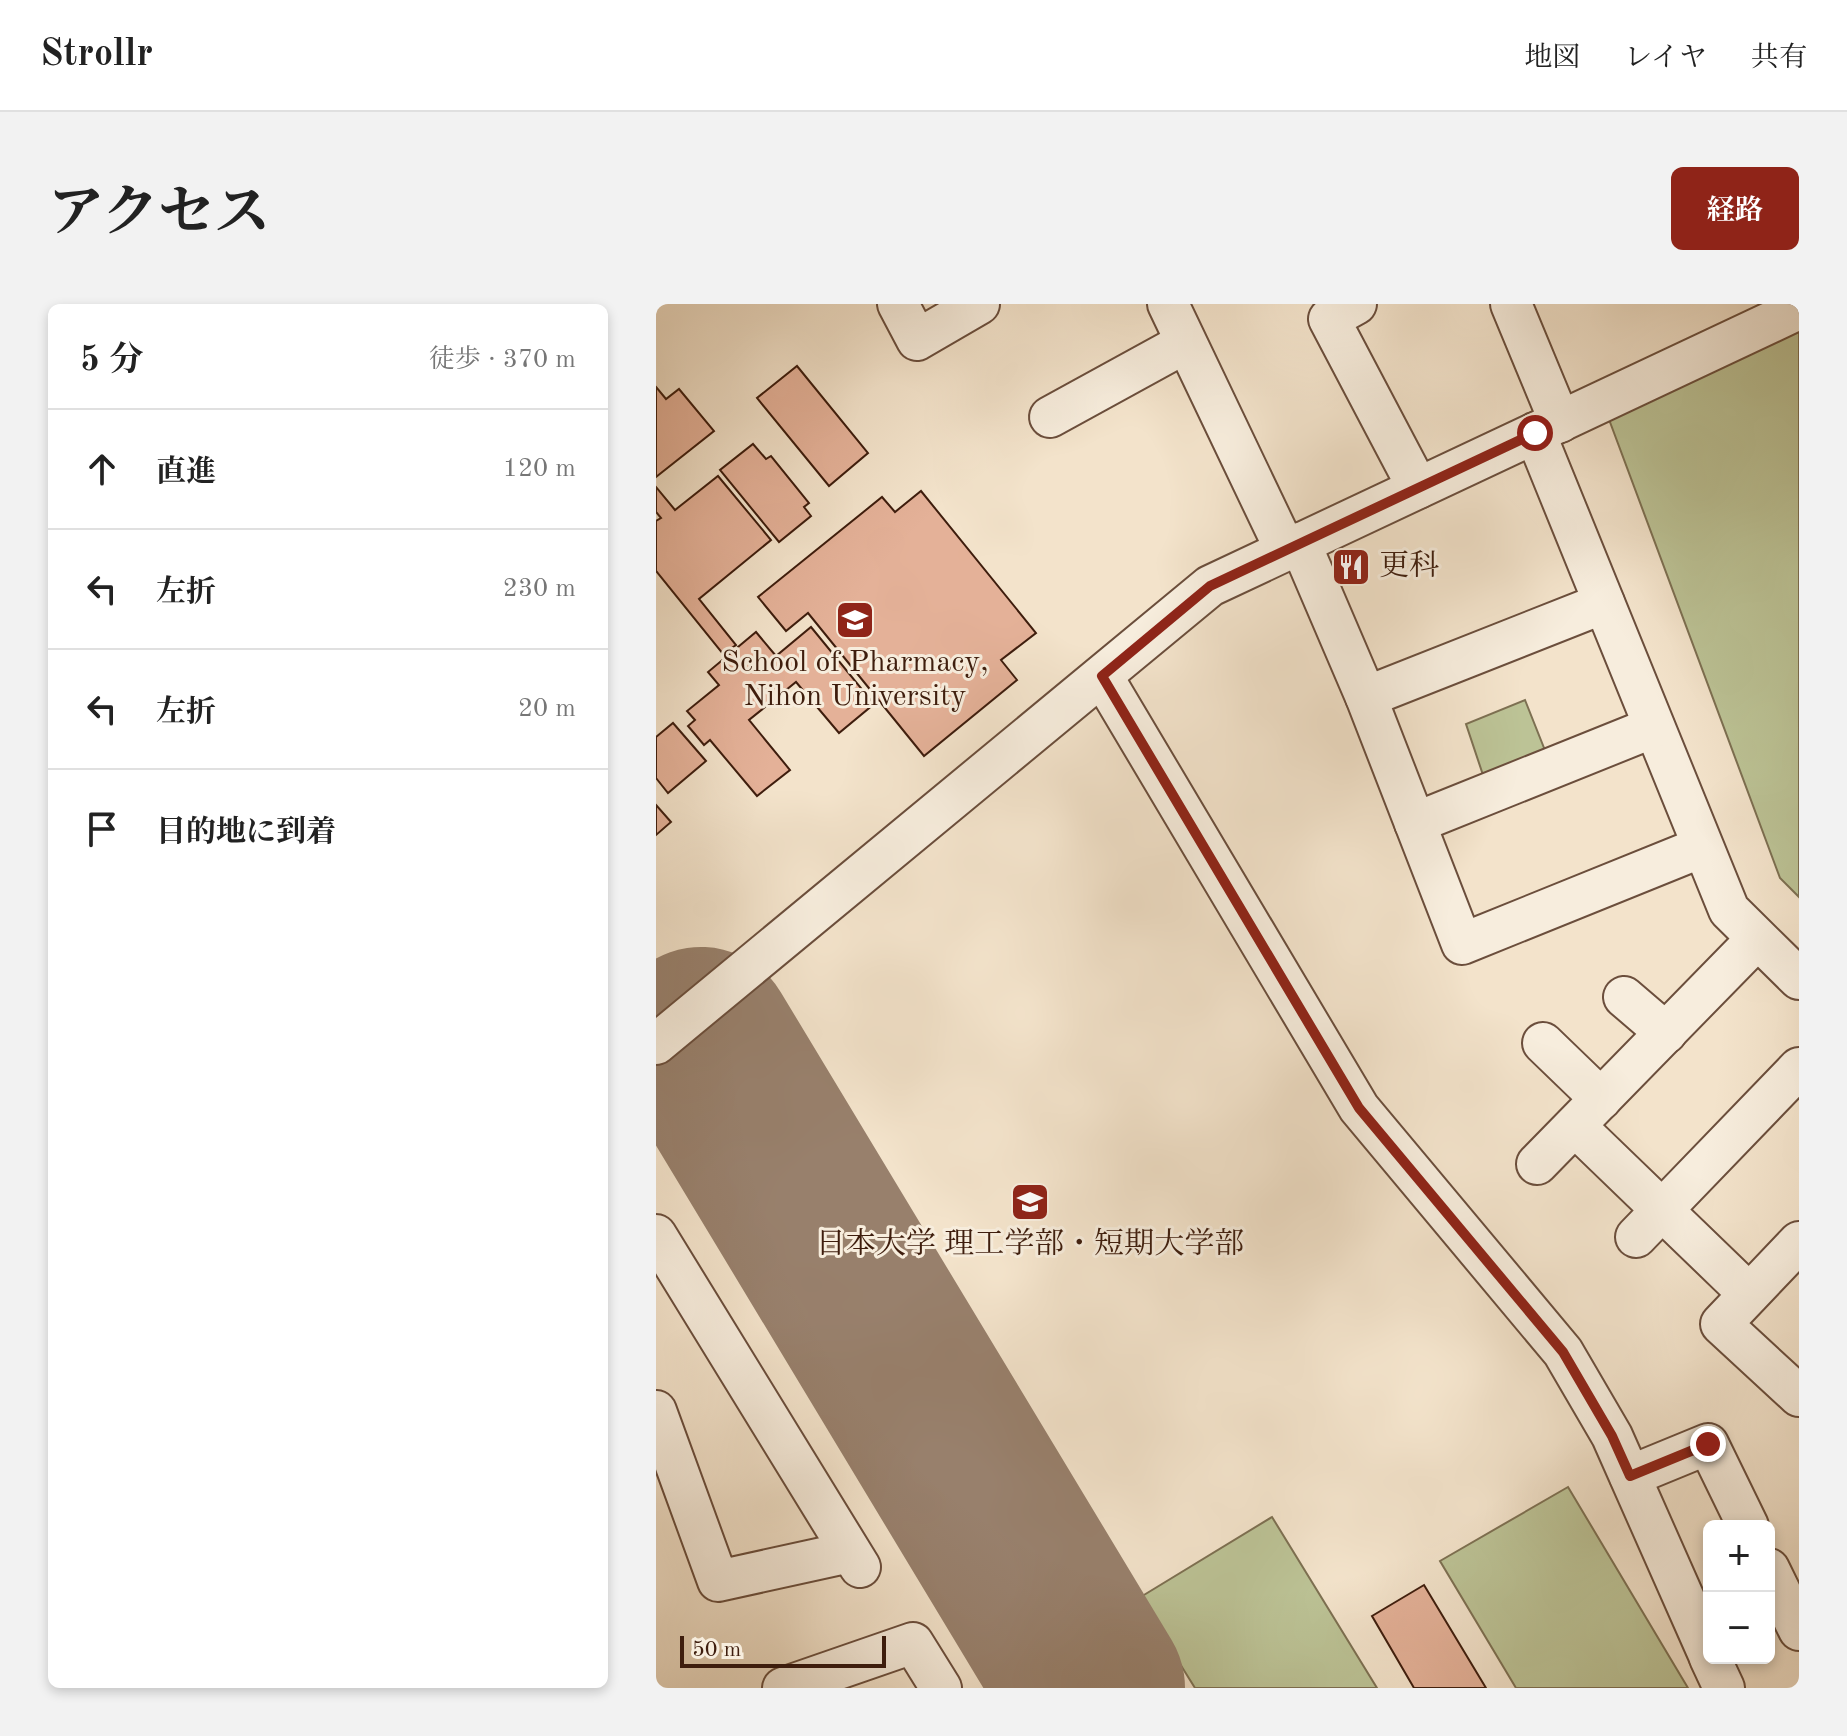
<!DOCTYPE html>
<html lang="ja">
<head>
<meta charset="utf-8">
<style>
  body { margin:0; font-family:"Old Standard TT","Noto Serif JP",serif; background:#f2f2f2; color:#222 }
  .controls { position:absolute; right:24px; bottom:24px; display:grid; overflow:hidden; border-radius:12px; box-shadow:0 4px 12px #0003 }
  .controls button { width:72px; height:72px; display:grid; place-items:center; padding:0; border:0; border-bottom:2px solid #e0e0e0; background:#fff; color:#222; font:40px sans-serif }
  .scale { position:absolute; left:24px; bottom:20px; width:206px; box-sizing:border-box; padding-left:8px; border:4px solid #3e1d0d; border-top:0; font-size:22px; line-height:28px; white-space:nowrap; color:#3e1d0d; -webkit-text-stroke:6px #f7eddd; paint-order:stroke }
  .stop { position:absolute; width:24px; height:24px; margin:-18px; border:6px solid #8f2418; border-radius:50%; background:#fff }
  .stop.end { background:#8f2418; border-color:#fff; box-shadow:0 2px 8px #0008 }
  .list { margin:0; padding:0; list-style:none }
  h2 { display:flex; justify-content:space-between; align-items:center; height:104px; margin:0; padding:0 32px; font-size:34px }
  h2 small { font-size:26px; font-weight:400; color:#767676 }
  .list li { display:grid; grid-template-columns:52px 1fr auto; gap:24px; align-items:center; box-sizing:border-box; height:120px; padding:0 32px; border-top:2px solid #e0e0e0 }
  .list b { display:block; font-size:30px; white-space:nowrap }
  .list em { font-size:26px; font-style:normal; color:#767676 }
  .icon { flex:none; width:44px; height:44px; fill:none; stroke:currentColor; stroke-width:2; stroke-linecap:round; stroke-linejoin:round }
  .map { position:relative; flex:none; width:1143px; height:1384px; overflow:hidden; border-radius:12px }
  header { display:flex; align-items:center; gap:48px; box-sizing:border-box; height:112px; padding:0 40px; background:#fff; border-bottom:2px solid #e0e0e0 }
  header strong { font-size:38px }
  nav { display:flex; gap:44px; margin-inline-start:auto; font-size:28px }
  .intro { display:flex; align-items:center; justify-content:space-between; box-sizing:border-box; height:192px; padding:0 48px }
  h1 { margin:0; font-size:56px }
  .button { padding:20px 36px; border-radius:12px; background:#8f2418; color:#fff; font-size:28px; font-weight:700 }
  main { display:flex; gap:48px; padding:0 48px }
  aside { flex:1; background:#fff; border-radius:12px; box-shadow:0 4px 12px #0003 }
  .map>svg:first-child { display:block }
  .green { fill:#bcc396; stroke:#7d7052; stroke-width:2 }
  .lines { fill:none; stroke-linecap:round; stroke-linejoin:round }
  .runway { stroke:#98806c; stroke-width:186 }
  .building { fill:#e4b198; stroke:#3e1d0d; stroke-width:2 }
  .minor-casing { stroke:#6b4e3c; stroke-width:44 }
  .minor { stroke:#f7eddd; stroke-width:40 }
  .route { stroke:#8f2418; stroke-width:10 }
  .labels { text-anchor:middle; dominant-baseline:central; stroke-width:6; stroke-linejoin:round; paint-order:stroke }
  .poi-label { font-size:30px; fill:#3e1d0d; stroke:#f7eddd }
</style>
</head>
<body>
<header>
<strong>Strollr</strong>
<nav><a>地図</a><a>レイヤ</a><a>共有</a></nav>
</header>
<div class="intro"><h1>アクセス</h1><a class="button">経路</a></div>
<main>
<aside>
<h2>5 分<small>徒歩 · 370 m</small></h2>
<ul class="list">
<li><svg class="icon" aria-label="ahead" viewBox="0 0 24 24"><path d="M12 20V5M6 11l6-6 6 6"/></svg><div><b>直進</b></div><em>120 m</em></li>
<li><svg class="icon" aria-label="left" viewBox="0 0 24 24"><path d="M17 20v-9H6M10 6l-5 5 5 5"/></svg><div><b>左折</b></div><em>230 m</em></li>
<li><svg class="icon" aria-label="left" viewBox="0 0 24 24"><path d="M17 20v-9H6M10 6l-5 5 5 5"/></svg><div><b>左折</b></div><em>20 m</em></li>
<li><svg class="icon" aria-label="arrive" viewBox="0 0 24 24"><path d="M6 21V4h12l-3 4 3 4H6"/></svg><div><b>目的地に到着</b></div></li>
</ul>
</aside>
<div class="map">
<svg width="1143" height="1384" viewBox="0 0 1143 1384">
  <rect width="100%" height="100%" fill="#f3e3cb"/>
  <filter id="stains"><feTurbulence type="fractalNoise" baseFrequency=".0025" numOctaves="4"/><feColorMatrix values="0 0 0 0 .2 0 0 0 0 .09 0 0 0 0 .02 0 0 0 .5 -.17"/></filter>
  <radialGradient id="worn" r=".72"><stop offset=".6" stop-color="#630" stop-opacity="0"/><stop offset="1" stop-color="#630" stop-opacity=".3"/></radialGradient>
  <g class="green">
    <polygon points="1143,23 1143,593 1124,574 951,110"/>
    <polygon points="869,396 890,449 828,474 810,420"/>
    <polygon points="912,1183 1032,1384 860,1384 784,1257"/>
    <polygon points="616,1213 721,1384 539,1384 483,1294"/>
  </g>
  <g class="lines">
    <polyline class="runway" points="45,736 436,1384"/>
  </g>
  <g class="building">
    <polygon points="141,62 212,149 173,182 101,94"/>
    <polygon points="0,83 10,95 23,85 58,127 0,173"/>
    <polygon points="97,140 110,155 115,152 153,199 148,203 155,212 123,238 64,166"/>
    <polygon points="62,172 115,236 43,295 80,341 67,350 0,267 0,217 5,214 0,208 0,183 19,206"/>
    <polygon points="265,187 380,329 345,356 361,376 268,452 152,309 130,327 102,293 226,193 239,208"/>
    <polygon points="155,323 218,400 183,429 140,378 93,416 134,466 101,492 54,436 48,441 38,429 32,422 39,416 31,407 63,381 52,368 100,328 120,352"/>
    <polygon points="17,419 50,457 12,489 0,474 0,433"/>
    <polygon points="0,501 15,518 0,531"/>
    <polygon points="768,1281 830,1384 758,1384 716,1312"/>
  </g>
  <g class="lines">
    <defs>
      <g id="minor">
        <polyline points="242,0 261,36 323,0"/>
        <polyline points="512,0 629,245"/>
        <polyline points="700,0 673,15 762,184"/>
        <polyline points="855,0 904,118"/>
        <polyline points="394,113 529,39"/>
        <polyline points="879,129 1073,606 1143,675"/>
        <polyline points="644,239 710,393 806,640 1046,543"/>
        <polyline points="446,372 703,804 907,1048 956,1132 1053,1351"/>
        <polyline points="710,393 948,299"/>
        <polyline points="759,519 998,423"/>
        <polyline points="968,693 1010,729"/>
        <polyline points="887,739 945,795"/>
        <polyline points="0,740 554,282 1143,5"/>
        <polyline points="919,822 1093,990"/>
        <polyline points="881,860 1101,635"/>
        <polyline points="0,931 204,1263"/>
        <polyline points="980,933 1143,764"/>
        <polyline points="1143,938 1065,1020 1143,1092"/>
        <polyline points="0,1107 62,1277 194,1248"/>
        <polyline points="974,1172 1052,1140 1092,1222"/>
        <polyline points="1113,1265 1143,1326"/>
        <polyline points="1054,1354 1068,1384"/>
        <polyline points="127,1384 257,1339 285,1384"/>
      </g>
    </defs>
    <use href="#minor" class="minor-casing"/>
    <use href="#minor" class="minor"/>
  </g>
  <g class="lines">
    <polyline class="route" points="879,129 554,282 446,372 703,804 907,1048 956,1132 974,1172 1052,1140"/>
  </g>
  <defs>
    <symbol id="restaurant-square" viewBox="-11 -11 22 22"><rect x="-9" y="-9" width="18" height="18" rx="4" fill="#8f2418" stroke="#f7eddd"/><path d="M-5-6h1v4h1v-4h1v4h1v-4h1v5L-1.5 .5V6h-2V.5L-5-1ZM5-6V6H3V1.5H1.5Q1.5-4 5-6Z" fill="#fff"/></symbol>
    <symbol id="university-square" viewBox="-11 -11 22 22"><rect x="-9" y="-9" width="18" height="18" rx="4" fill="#8f2418" stroke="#f7eddd"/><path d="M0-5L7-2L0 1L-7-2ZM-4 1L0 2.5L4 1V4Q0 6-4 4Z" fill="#fff"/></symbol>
  </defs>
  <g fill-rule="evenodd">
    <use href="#restaurant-square" x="673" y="241" width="44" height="44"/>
    <use href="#university-square" x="177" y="294" width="44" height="44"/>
    <use href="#university-square" x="352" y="876" width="44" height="44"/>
  </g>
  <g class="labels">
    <g class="poi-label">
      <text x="723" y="263" text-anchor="start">更科</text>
      <text x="199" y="359">School of Pharmacy,<tspan x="199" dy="34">Nihon University</tspan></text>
      <text x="374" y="941">日本大学 理工学部・短期大学部</text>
    </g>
  </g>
  <rect width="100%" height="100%" filter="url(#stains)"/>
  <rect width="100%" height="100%" fill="url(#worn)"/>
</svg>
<div class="controls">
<button>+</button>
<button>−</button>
</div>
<div class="scale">50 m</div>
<div class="stop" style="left:879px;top:129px"></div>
<div class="stop end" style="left:1052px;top:1140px"></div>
</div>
</main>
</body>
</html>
